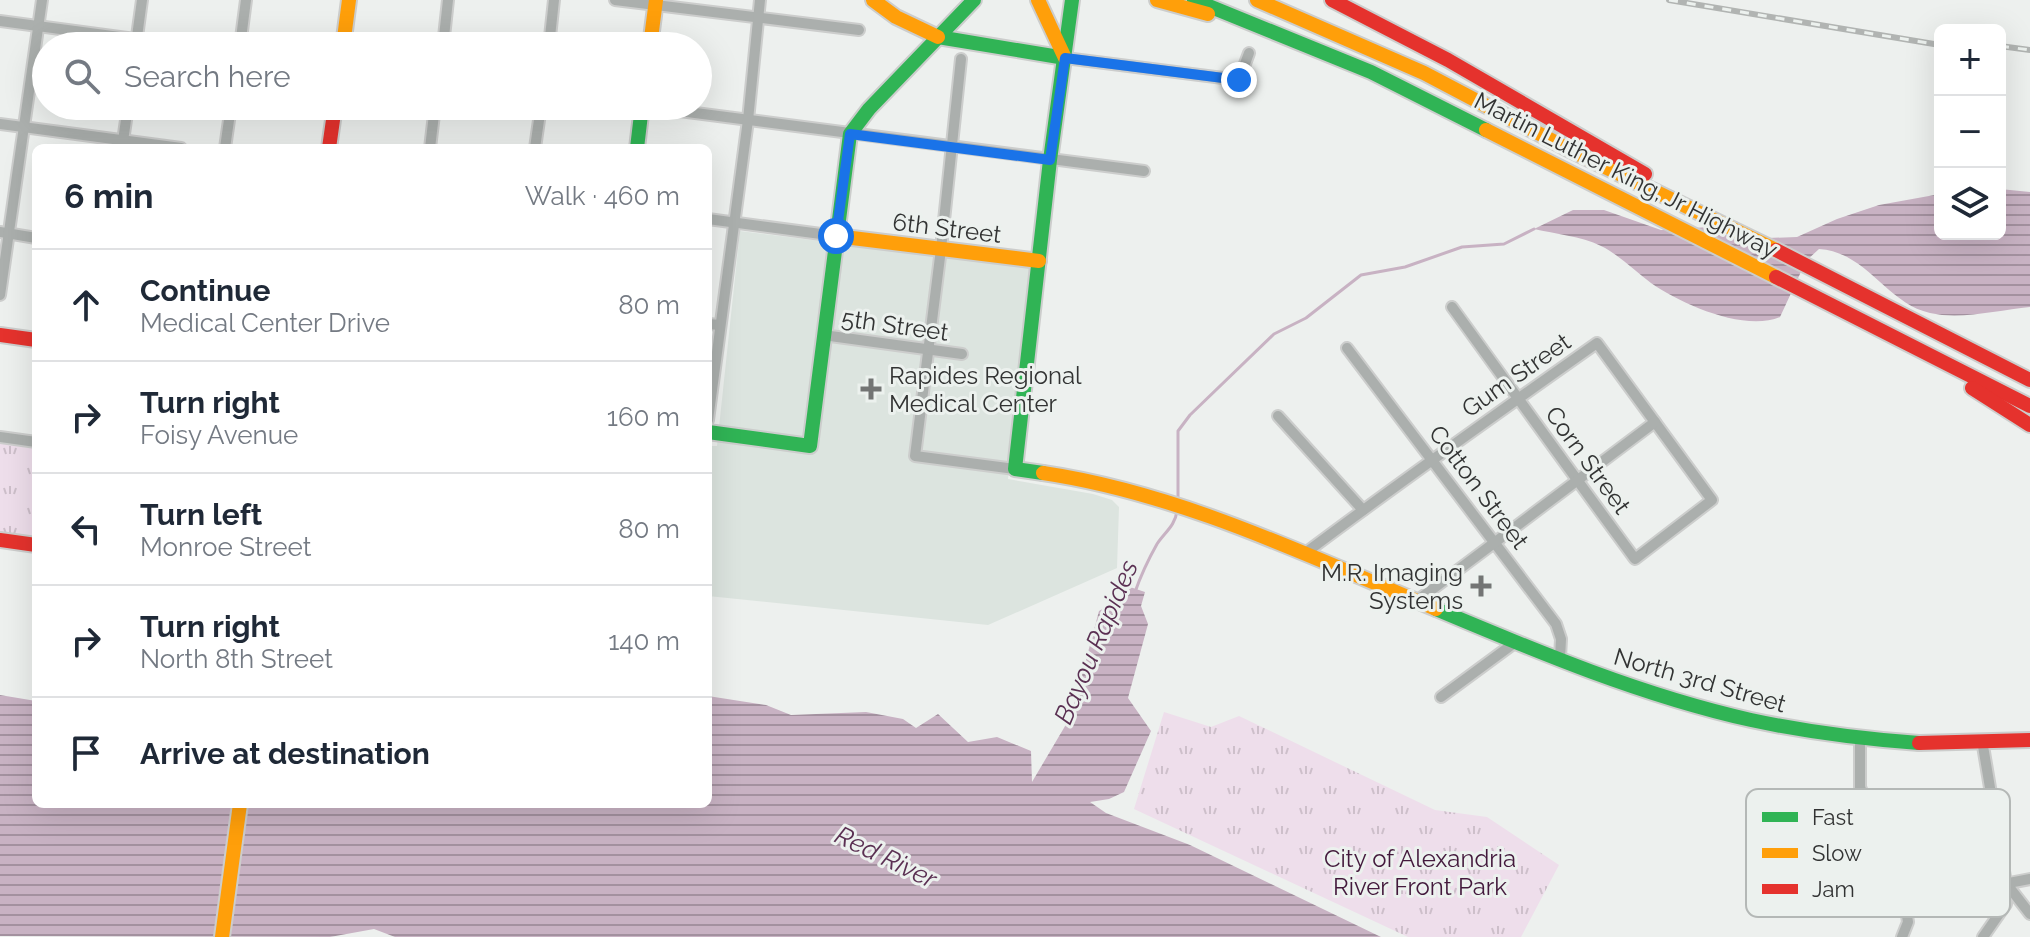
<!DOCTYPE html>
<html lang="en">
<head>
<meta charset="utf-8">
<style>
  body { margin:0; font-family:Raleway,sans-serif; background:#f2f2f3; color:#1f2937 }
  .controls { position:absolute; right:24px; top:24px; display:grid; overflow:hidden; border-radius:12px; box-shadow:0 8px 32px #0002 }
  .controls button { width:72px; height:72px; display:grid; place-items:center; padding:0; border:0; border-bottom:2px solid #e0e1e3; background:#fff; color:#1f2937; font:40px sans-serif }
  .stop { position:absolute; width:24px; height:24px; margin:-18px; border:6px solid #1a73e8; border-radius:50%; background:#fff }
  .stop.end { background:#1a73e8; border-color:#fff; box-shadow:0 2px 8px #0008 }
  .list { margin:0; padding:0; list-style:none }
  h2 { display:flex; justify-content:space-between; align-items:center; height:104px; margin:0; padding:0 32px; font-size:34px }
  h2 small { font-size:26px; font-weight:400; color:#747a83 }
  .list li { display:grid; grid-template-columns:52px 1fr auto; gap:24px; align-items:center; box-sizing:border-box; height:112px; padding:0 32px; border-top:2px solid #e0e1e3 }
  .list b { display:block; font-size:30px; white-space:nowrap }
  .list p { margin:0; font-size:26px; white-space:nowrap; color:#747a83 }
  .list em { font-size:26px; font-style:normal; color:#747a83 }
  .icon { flex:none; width:44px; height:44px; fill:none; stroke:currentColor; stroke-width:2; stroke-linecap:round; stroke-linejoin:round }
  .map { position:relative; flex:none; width:2030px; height:937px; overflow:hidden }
  .search { position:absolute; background:#fff; box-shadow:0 8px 32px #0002; left:32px; top:32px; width:680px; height:88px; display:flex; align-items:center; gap:20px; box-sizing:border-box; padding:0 28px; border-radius:44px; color:#747a83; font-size:30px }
  .panel { position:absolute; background:#fff; box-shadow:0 8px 32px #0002; left:32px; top:144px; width:680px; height:664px; border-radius:12px }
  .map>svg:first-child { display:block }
  .built { fill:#dce4df }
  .park { fill:url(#park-tufts) }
  .water { fill:url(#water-rules) }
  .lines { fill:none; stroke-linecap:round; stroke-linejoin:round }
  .stream { stroke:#c8b2c3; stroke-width:3 }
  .street-casing { stroke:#cccdcc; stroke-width:14 }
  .fast-casing { stroke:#cccdcc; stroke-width:18 }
  .slow-casing { stroke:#cccdcc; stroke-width:18 }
  .jam-casing { stroke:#cccdcc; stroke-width:18 }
  .street { stroke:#abafad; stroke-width:10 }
  .fast { stroke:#30b455; stroke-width:14 }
  .slow { stroke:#ff9f0a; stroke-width:14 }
  .jam { stroke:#e5322d; stroke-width:14 }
  .rail-casing { stroke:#b1b4b2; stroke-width:6 }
  .rail { stroke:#ecf1ee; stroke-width:3; stroke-dasharray:9; stroke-linecap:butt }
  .route { stroke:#1a73e8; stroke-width:10 }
  .poi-dot { fill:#737574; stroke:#ecf1ee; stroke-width:3 }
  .labels { text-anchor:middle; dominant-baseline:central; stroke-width:6; stroke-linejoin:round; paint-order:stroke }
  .street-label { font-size:24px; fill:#323333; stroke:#ecf1ee }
  .poi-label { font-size:24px; fill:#323333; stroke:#ecf1ee; text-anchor:start }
  .park-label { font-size:24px; fill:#43193c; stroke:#ecf1ee }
  .water-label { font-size:26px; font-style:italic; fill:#5b3053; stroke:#ecf1ee }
  .key { fill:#ecf1ee; stroke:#b4b8b6; stroke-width:2 }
  .key-label { font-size:22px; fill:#323333 }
</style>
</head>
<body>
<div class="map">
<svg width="2030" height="937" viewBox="0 0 2030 937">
  <defs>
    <pattern id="park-tufts" width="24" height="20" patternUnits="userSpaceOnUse" patternTransform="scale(2)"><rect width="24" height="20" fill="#eedeeb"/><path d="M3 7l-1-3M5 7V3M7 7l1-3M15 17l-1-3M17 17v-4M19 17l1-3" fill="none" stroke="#cdbfca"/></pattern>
    <pattern id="water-rules" width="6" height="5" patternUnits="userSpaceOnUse" patternTransform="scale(2)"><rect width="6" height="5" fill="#c8b2c3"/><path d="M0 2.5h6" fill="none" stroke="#a3919f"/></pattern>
  </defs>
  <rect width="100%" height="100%" fill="#edf0ee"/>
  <polygon class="built" points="740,231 989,262 1034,265 1008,479 1093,494 1112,500 1119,507 1117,568 988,625 708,596 708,446 717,446"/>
  <g class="park">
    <polygon points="0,443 36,449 36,541 0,537"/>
    <polygon points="1164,712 1211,727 1239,716 1435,810 1487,817 1559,865 1521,937 1408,937 1134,809"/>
  </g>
  <g class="water">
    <path d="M2000 189 2030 192V307C1999 310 1961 320 1930 313 1886 303 1867 252 1819 249L1806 261 1780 317C1744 332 1681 304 1651 283 1635 271 1618 254 1601 246 1581 236 1555 234 1534 229L1573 210H1604L1661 230 1709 227 1767 238 1797 237 1837 219 1879 205 1940 194V234H2000Z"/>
    <polygon points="1127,586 1145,592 1141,606 1148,624 1128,698 1151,731 1124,792 1109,799 1090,802 1106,813 1190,845 1381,937 395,937 374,929 330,937 0,936 0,695 36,701 36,804 708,804 708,696 766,705 791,715 866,712 903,719 916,728 938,714 968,742 997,737 1031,751 1032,782 1071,716 1099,611 1120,599"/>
  </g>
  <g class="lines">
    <g class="stream">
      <polyline points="1178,504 1178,431 1190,415 1274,334 1306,318 1361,275 1405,267 1462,247 1504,244 1534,229"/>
      <path d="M1135 592C1141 575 1148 560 1157 544 1165 532 1175 526 1177 511"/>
    </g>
    <defs>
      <g id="street">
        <polyline points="615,0 859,30"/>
        <polyline points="0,21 187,46"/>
        <polyline points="136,44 142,0"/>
        <polyline points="240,46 246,0"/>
        <polyline points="443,46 448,0"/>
        <polyline points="549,46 554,0"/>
        <polyline points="1065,58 1239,80 1249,53"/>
        <polyline points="961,59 941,249 915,456 1015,469"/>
        <polyline points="641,106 1144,171"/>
        <polyline points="0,124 181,148"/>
        <polyline points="122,148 128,106"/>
        <polyline points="225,148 231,106"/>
        <polyline points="430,148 435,106"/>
        <polyline points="535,148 541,106"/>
        <polyline points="708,219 836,236"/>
        <polyline points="0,232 36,238"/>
        <polyline points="0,295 42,0"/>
        <polyline points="708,324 720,325"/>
        <polyline points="823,335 962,354"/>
        <polyline points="1347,348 1556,624 1561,639 1560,658"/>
        <polyline points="1278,416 1363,510"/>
        <polyline points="708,420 748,120 760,0"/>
        <polyline points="0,437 36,442"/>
        <path d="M1304 554C1400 482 1499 412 1597 343L1712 500 1635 559C1573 475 1513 391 1452 307"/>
        <polyline points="1418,600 1655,422"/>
        <polyline points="1441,697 1517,641"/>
        <polyline points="1860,740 1860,787 1905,903 1908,922 1902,937"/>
        <polyline points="1983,746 2006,883 2030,914"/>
        <polyline points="1905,903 2030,879"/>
        <polyline points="1983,937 2006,904 2006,883"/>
      </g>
      <g id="fast">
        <polyline points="1194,0 1371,72 1486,130"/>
        <polyline points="938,37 1065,58"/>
        <polyline points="637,148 642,106"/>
        <polyline points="708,432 810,446 850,134 869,109 974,0"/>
        <polyline points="1043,473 1015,469 1050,160 1072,0"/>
        <path d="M1436 609C1538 652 1643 696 1751 720 1807 732 1863 739 1919 743"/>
      </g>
      <g id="slow">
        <polyline points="873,0 896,17 938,37"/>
        <polyline points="1038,0 1065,58"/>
        <polyline points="1157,0 1208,14"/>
        <polyline points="1257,0 1424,73 1572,151 1776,250"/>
        <polyline points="343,46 349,0"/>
        <polyline points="650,46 656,0"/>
        <polyline points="1486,130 1776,277"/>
        <polyline points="836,236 1039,261"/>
        <path d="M1043 473C1179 493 1309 556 1436 609"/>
        <polyline points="222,937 240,804"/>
      </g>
      <g id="jam">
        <polyline points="1332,0 1448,60 1645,174"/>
        <polyline points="329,148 335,106"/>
        <polyline points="1776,250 2030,380"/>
        <polyline points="1776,277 2030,406"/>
        <polyline points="0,335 36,340"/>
        <polyline points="1972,388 2030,425"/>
        <polyline points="0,540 36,545"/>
        <polyline points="1919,743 2030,740"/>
      </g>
    </defs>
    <use href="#street" class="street-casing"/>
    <use href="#fast" class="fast-casing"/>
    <use href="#slow" class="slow-casing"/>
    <use href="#jam" class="jam-casing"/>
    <use href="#street" class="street"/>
    <use href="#fast" class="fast"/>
    <use href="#slow" class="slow"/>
    <use href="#jam" class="jam"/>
    <defs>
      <g id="rail">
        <polyline points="1669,0 1940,45"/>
        <polyline points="2000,46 2030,50"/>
      </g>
    </defs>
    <use href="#rail" class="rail-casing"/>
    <use href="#rail" class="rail"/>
  </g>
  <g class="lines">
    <polyline class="route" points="836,236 850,134 1050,160 1065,58 1239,80"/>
  </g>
  <g class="poi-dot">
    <path d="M867 377h8v8h8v8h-8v8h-8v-8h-8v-8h8z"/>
    <path d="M1477 574h8v8h8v8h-8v8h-8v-8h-8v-8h8z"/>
  </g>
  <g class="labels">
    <g class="street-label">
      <text transform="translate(1626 175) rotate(27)">Martin Luther King, Jr Highway</text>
      <text transform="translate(947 228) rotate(7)">6th Street</text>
      <text transform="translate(895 325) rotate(8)">5th Street</text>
      <text transform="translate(1516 375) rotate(-35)">Gum Street</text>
      <text transform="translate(1588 460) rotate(54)">Corn Street</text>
      <text transform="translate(1479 487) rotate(53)">Cotton Street</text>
      <text transform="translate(1700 680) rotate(16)">North 3rd Street</text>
    </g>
    <g class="poi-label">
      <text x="889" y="375">Rapides Regional<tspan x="889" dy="28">Medical Center</tspan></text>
      <text x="1463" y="572" text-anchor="end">M.R. Imaging<tspan x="1463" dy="28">Systems</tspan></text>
    </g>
    <g class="park-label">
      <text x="1420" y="858">City of Alexandria<tspan x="1420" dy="28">River Front Park</tspan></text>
    </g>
    <g class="water-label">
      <text transform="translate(1096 642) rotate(-67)">Bayou Rapides</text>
      <text transform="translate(886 857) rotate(26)">Red River</text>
    </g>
  </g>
  <rect x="1746" y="789" width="264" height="128" rx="12" class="key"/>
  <rect x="1762" y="812" width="36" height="10" fill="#30b455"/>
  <rect x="1762" y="848" width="36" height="10" fill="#ff9f0a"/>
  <rect x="1762" y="884" width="36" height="10" fill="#e5322d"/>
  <g class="key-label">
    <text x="1812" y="825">Fast</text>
    <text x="1812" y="861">Slow</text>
    <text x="1812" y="897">Jam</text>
  </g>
</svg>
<div class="controls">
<button>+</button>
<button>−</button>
<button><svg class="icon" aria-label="layers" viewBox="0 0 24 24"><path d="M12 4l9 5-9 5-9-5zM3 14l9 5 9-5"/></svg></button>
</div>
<div class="stop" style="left:836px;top:236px"></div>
<div class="stop end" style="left:1239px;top:80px"></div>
<div class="search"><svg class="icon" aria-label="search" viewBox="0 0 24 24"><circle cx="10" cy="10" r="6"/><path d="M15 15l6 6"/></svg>Search here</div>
<section class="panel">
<h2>6 min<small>Walk · 460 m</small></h2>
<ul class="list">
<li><svg class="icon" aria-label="ahead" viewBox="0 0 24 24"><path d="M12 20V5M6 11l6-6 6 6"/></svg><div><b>Continue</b><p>Medical Center Drive</p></div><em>80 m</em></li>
<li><svg class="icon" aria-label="right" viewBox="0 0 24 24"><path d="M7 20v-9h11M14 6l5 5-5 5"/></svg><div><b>Turn right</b><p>Foisy Avenue</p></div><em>160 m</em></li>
<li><svg class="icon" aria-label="left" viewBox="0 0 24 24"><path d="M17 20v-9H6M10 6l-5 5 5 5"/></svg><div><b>Turn left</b><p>Monroe Street</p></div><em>80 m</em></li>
<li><svg class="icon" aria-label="right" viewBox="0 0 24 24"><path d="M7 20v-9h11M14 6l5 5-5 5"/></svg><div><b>Turn right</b><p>North 8th Street</p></div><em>140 m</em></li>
<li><svg class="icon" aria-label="arrive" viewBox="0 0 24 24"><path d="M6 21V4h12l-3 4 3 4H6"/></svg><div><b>Arrive at destination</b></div></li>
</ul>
</section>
</div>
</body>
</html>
